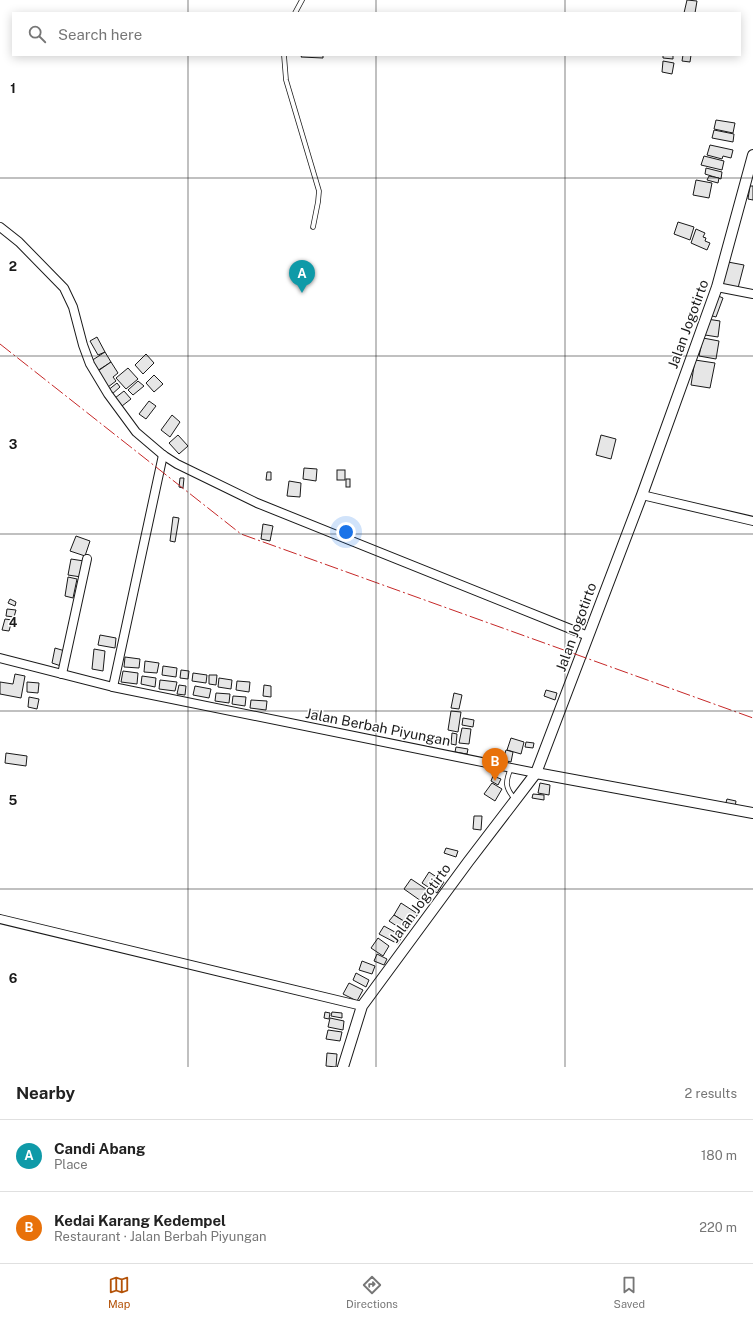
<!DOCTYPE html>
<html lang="en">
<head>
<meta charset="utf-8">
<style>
  body { margin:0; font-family:"Public Sans",sans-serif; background:#f6f6f6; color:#222 }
  .you { position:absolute; left:346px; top:532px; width:14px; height:14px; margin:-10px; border:3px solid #fff; border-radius:50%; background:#1a73e8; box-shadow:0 0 0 6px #1a73e833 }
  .badge { display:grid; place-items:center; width:26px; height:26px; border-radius:50%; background:#b45309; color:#fff; font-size:13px; font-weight:700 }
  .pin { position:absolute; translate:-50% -33px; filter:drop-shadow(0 1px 2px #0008) }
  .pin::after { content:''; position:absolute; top:21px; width:14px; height:12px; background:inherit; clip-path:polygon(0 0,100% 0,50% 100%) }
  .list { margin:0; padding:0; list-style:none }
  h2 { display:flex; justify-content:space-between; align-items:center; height:52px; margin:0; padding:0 16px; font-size:17px }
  h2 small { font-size:13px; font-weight:400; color:#767676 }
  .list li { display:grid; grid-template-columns:26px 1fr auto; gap:12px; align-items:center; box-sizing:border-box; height:72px; padding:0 16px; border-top:1px solid #e0e0e0 }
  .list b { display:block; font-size:15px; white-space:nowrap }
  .list p { margin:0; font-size:13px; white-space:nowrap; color:#767676 }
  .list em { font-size:13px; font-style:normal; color:#767676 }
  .icon { flex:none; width:22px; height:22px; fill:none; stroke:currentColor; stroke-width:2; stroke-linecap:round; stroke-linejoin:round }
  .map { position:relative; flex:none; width:753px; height:1067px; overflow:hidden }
  .search { position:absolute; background:#fff; box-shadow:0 2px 10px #0003; left:12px; right:12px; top:12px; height:44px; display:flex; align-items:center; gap:10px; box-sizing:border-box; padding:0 14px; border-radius:0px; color:#767676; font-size:15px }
  .sheet { height:196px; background:#fff }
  nav { display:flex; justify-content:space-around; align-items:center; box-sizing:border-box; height:56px; border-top:1px solid #e0e0e0; background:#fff; font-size:11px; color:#767676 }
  nav a { display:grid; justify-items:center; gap:2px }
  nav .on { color:#b45309 }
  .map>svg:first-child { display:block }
  .building { fill:#e6e6e6; stroke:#1a1a1a }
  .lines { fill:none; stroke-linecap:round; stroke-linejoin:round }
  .service-casing { stroke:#1a1a1a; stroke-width:5.5 }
  .minor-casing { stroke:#1a1a1a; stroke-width:10 }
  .tertiary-casing { stroke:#1a1a1a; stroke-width:12 }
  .service { stroke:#fff; stroke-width:4 }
  .minor { stroke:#fff; stroke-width:8 }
  .tertiary { stroke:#fff; stroke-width:10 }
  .power { stroke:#c62828; stroke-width:1; stroke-dasharray:14 3 2 3; stroke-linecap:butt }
  .grid { fill:none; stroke:#1a1a1a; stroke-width:1; stroke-opacity:0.55 }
  .labels { text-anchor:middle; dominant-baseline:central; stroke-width:3; stroke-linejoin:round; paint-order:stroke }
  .street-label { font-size:14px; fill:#1a1a1a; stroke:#fff }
  .grid-label { font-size:13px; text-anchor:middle; font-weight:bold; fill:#1a1a1a; stroke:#fff; stroke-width:3; stroke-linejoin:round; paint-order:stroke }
</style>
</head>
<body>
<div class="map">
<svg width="753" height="1067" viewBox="0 0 753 1067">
  <rect width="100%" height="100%" fill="#fff"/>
  <g class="building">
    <polygon points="687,0 697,1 695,13 684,13"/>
    <polygon points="302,55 323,55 323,58 301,57"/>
    <polygon points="663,55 673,55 673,59 663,58"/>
    <polygon points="683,55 691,55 690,62 682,61"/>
    <polygon points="663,61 674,63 672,74 662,72"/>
    <polygon points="716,120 735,123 733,133 714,129"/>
    <polygon points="714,130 734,134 733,142 712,138"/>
    <polygon points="710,145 733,150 731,158 723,156 722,159 707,155"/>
    <polygon points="704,156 724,161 722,170 701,165"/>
    <polygon points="706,168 722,172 721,179 705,174"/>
    <polygon points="709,176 719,178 718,183 707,180"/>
    <polygon points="696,180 712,183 709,198 693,195"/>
    <polygon points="750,186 753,186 753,200 748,199"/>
    <polygon points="678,222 694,227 690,240 674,234"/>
    <polygon points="696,229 705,233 703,237 706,238 705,241 710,243 707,250 691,243"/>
    <polygon points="728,262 744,265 738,288 722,284"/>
    <polygon points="716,295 723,298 716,317 709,315"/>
    <polygon points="707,319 720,321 718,337 705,335"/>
    <polygon points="97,337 105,352 98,355 90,341"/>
    <polygon points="703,338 719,341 716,359 699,356"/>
    <polygon points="105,352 111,362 97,371 91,361"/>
    <polygon points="146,354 154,363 143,374 135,365"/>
    <polygon points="695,360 715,363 710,388 691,385"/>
    <polygon points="111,362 118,373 113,377 116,381 108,387 98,371"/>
    <polygon points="128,368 138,379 126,389 116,378"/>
    <polygon points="154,375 163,384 154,392 146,383"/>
    <polygon points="138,381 144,386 133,395 128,390"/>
    <polygon points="117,383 120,387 111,395 107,391"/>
    <polygon points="124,391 131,399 122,406 115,398"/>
    <polygon points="149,401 156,406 146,419 139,414"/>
    <polygon points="172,415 180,422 170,437 161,430"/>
    <polygon points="178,435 188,446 179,454 169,443"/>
    <polygon points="601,435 616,439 611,459 596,455"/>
    <polygon points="304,468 317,469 316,481 303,479"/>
    <rect x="337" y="470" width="8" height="10"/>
    <polygon points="267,472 271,472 271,480 266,480"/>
    <polygon points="180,478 184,478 183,488 179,487"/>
    <rect x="346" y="479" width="4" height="8"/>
    <polygon points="289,481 301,483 300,497 287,496"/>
    <polygon points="173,517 179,518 175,542 170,541"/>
    <polygon points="263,524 273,526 270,541 261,539"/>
    <polygon points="76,536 90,541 85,556 70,551"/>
    <polygon points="71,559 84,561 81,577 68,575"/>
    <polygon points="68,577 77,579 73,598 65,596"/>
    <polygon points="10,599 16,602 15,606 8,603"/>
    <polygon points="7,609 16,610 14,617 6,616"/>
    <polygon points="5,619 12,620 9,631 2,630"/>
    <polygon points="100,635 116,638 115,648 98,645"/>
    <polygon points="55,648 65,651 61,666 52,663"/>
    <polygon points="94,649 105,651 103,671 92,669"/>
    <polygon points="125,657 140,659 139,668 124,667"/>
    <polygon points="145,661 159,663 157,673 144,672"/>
    <polygon points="163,666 177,668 176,677 162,675"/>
    <polygon points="181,670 189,671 188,679 180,678"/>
    <polygon points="123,671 138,673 137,684 121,682"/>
    <polygon points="193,673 207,675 206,683 192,681"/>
    <polygon points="15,674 25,676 21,698 0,694 0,682 13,684"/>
    <polygon points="209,675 217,675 216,685 209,684"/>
    <polygon points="142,676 156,678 155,687 141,684"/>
    <polygon points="219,678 232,680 231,689 218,687"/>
    <polygon points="160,680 177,682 175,691 159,689"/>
    <polygon points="237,681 250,682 249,692 236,690"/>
    <polygon points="27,682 39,683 38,693 27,692"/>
    <polygon points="179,685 186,686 185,695 177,694"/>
    <polygon points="264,685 271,686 271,697 263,696"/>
    <polygon points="195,686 211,689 209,698 193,695"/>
    <polygon points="546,690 557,693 555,700 544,696"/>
    <polygon points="216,693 230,694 229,703 215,701"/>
    <polygon points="454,693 462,695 459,709 451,708"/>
    <polygon points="233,696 246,697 245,706 232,704"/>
    <polygon points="29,697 39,699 37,709 28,707"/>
    <polygon points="251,700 267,701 266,710 250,708"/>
    <polygon points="451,711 461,712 458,732 448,730"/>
    <polygon points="463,718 474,720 473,727 462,725"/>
    <polygon points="462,728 471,729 469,744 459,743"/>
    <polygon points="452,733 457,734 456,745 451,744"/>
    <polygon points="511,738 524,742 521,754 507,750"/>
    <polygon points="526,742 534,743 533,748 525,747"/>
    <polygon points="456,747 468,749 467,754 455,752"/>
    <polygon points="506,750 513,752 511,762 503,760"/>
    <polygon points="6,753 27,756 26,766 5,763"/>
    <polygon points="493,776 501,779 498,785 491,781"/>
    <polygon points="492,783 502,789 495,801 484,794"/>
    <polygon points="540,783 550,785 549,795 538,793"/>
    <polygon points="533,794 544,795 544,800 532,798"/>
    <polygon points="727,799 736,801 735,807 725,806"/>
    <polygon points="474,816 482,816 481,830 473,829"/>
    <polygon points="446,848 458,851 456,857 444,853"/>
    <polygon points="429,872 444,882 437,893 422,883"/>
    <polygon points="411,879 429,891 421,901 404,889"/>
    <polygon points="401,903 418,914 410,925 394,915"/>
    <polygon points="394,915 410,925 406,932 389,921"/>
    <polygon points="384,926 402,936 398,944 379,934"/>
    <polygon points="378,938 389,946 383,956 371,948"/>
    <polygon points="377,954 387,959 384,965 374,961"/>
    <polygon points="362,961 375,966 372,974 359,970"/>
    <polygon points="356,973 369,980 366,987 353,980"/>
    <polygon points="349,983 363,990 357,1001 343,994"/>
    <polygon points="325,1012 330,1013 329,1019 324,1018"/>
    <polygon points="332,1012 342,1013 342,1018 331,1016"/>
    <polygon points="330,1018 344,1021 343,1030 328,1027"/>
    <polygon points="328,1030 342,1032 340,1041 326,1039"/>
    <polygon points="327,1053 337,1054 336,1067 326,1066"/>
  </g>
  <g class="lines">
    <defs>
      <g id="service">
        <polyline points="295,13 302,0"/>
        <polyline points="284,55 286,80 319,191 318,202 313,227"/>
        <path d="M511 768C505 782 505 788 515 799"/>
      </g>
      <g id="minor">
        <polyline points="0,227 19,242 64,288 73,307 83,345 90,364 108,394 136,432 163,455 177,464 257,503 588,636"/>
        <polyline points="717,287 753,294"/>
        <polyline points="642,495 753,521"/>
        <polyline points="0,658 113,687 536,773"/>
        <polyline points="62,674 87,559"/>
        <polyline points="113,687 163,455"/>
        <polyline points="0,919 362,1006"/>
      </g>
      <g id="tertiary">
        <polyline points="536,773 753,813"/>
        <polyline points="343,1067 362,1006 468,862 536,773 642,495 717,287 753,155"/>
      </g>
    </defs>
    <use href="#service" class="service-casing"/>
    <use href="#minor" class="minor-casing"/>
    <use href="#tertiary" class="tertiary-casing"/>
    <use href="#service" class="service"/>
    <use href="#minor" class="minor"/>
    <use href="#tertiary" class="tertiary"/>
    <polyline class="power" points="0,344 241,534 753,718"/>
  </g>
  <path class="grid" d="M188 0V13M376 0V13M565 0V13M188 55V1067M376 55V1067M565 55V1067M0 178H753M0 356H753M0 534H753M0 711H753M0 889H753"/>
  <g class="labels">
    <g class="street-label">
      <text transform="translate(688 324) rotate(-70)">Jalan Jogotirto</text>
      <text transform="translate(576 627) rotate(-70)">Jalan Jogotirto</text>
      <text transform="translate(378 727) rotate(11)">Jalan Berbah Piyungan</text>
      <text transform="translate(420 903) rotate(-54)">Jalan Jogotirto</text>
    </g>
  </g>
  <g class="grid-label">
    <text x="13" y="93">1</text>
    <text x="13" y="271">2</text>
    <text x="13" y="449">3</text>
    <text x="13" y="627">4</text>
    <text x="13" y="805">5</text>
    <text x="13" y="983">6</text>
  </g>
</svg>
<div class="you"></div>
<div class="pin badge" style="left:302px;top:293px;background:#0f9aa8">A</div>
<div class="pin badge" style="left:495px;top:781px;background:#e8710a">B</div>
<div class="search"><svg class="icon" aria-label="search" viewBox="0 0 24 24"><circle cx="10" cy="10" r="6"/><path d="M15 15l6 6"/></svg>Search here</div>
</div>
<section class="sheet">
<h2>Nearby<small>2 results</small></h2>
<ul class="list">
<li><span class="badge" style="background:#0f9aa8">A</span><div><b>Candi Abang</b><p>Place</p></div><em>180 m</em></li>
<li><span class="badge" style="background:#e8710a">B</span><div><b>Kedai Karang Kedempel</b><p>Restaurant · Jalan Berbah Piyungan</p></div><em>220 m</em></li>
</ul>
</section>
<nav>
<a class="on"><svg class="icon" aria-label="map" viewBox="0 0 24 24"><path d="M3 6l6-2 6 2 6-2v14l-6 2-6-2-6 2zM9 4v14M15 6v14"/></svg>Map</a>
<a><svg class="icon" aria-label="directions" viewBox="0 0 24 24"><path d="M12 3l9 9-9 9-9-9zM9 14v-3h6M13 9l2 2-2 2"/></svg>Directions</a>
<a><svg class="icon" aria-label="saved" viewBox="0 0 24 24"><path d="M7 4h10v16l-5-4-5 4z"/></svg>Saved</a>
</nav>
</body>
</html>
